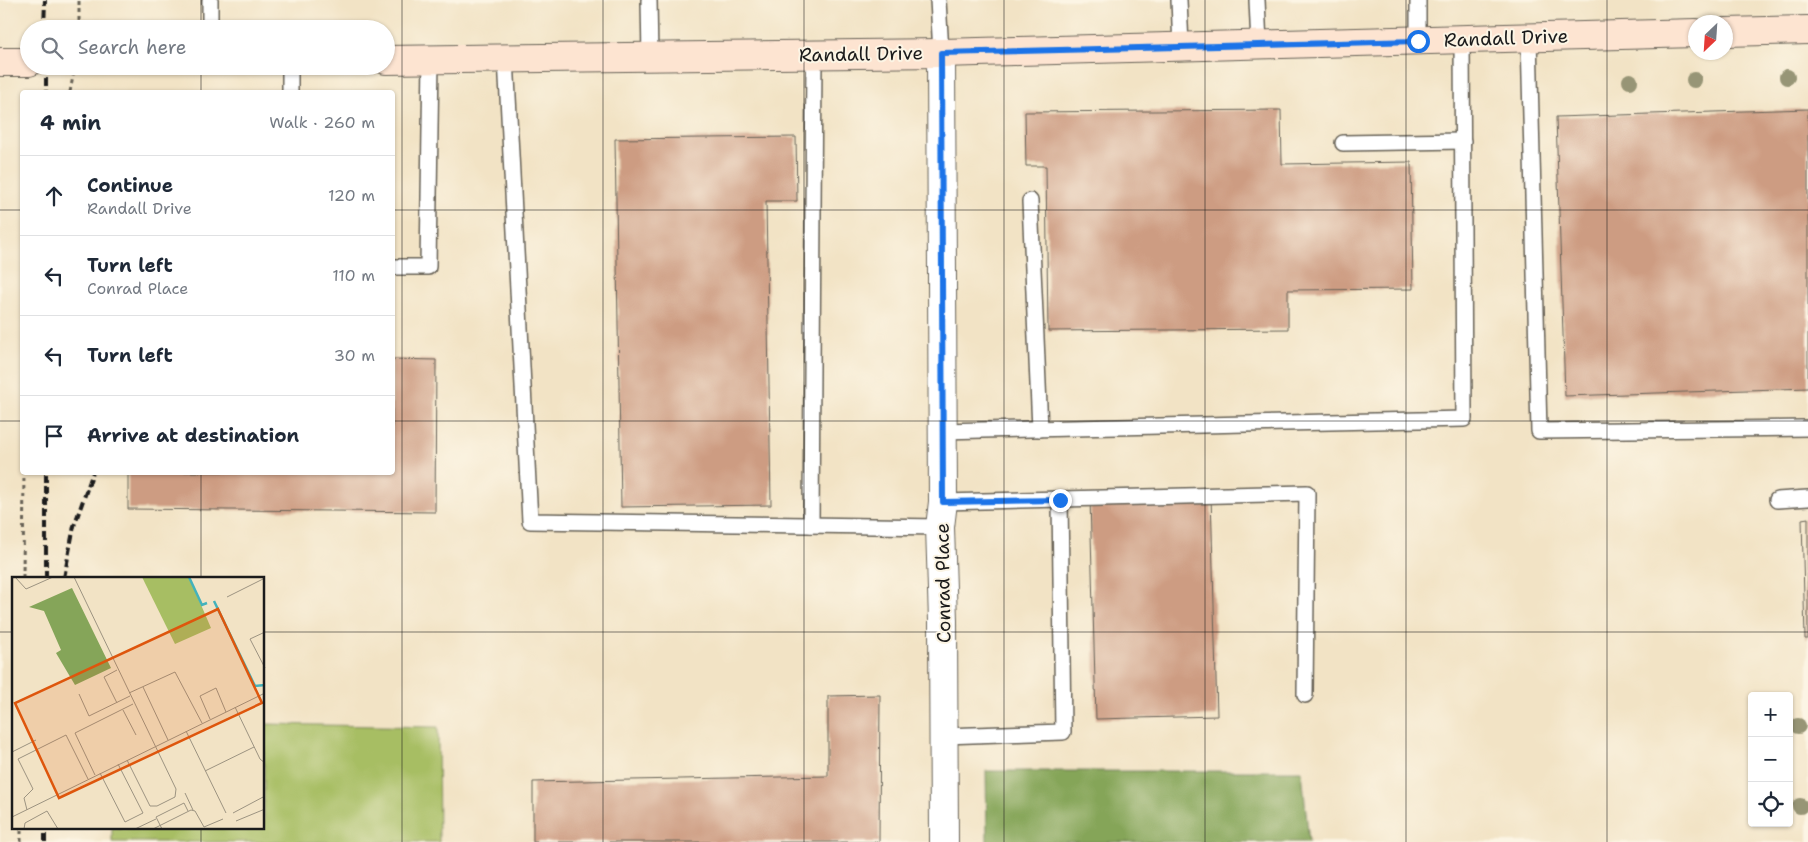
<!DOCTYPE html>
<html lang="en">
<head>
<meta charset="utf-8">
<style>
  body { margin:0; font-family:"Shantell Sans",sans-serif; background:#f2f2f3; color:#1f2937 }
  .controls { position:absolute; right:15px; bottom:15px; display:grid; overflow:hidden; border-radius:5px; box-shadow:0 1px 4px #0004 }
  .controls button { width:45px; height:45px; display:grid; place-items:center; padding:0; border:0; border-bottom:1px solid #e0e1e3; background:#fff; color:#1f2937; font:25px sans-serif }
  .compass { position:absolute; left:1688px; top:15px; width:45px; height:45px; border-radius:50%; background:#fff; box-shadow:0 1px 4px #0004; rotate:205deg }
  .stop { position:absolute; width:15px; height:15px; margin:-11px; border:4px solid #1a73e8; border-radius:50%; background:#fff }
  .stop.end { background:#1a73e8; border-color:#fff; box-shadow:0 1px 5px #0008 }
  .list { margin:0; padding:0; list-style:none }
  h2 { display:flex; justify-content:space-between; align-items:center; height:65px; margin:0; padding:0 20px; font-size:21px }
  h2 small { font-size:16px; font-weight:400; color:#747a83 }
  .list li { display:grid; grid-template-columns:32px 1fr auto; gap:15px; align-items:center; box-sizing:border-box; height:80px; padding:0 20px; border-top:1px solid #e0e1e3 }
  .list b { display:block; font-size:19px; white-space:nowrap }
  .list p { margin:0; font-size:16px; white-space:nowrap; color:#747a83 }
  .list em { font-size:16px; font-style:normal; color:#747a83 }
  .icon { flex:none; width:28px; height:28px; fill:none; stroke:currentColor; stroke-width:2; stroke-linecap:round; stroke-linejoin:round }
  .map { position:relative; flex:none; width:1808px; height:842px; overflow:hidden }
  .search { position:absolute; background:#fff; box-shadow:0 1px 4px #0004; left:20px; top:20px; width:375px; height:55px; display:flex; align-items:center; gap:12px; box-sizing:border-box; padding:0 18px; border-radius:28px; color:#747a83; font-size:19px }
  .panel { position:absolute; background:#fff; box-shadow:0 1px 4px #0004; left:20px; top:90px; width:375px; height:385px; border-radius:5px }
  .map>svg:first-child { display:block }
  .green { fill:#a7be63; stroke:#626d40 }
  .forest { fill:#85a559; stroke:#50603a }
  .building { fill:#cd9c82 }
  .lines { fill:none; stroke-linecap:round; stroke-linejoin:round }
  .lane-casing { stroke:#676257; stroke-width:18 }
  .street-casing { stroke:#676257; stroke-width:30 }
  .secondary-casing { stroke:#676257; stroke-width:30 }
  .path { stroke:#676257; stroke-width:3; stroke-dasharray:4 4; stroke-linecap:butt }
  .lane { stroke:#fff; stroke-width:15 }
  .street { stroke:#fff; stroke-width:28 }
  .secondary { stroke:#fde4d1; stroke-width:28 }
  .rail { stroke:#1c1c1c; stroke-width:4; stroke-dasharray:8 4; stroke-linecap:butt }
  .tree { fill:#979576 }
  .route { stroke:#1a73e8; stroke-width:6 }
  .grid { fill:none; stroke:#1c1c1c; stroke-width:1; stroke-opacity:0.55 }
  .labels { text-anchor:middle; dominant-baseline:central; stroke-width:4; stroke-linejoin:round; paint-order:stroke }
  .street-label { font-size:19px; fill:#1c1c1c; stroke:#fcf5e5 }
  .inset-river { fill:none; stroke:#43b2bc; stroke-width:2.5 }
  .inset-road { fill:none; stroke:#9c9381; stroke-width:1 }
  .view { fill:#de560d; fill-opacity:0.15; stroke:#de560d; stroke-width:2.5 }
  .inset-edge { fill:none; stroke:#1c1c1c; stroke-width:2.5 }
</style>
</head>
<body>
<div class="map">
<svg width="1808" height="842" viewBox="0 0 1808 842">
  <rect width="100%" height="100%" fill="#fcf5e5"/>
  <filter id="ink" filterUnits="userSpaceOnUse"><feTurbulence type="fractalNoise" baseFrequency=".02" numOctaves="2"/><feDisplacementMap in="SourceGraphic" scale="10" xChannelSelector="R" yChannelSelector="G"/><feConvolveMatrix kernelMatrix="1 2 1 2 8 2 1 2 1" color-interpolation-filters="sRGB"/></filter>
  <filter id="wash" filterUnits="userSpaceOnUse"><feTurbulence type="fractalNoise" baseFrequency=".0096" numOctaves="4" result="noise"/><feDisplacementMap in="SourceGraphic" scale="20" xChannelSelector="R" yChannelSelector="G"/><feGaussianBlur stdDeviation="1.12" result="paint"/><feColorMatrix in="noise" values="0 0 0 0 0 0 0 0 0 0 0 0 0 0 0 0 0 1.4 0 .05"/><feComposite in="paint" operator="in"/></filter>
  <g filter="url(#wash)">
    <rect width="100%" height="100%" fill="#f2e3c5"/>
    <polygon class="green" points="264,724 438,727 439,842 112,842 112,828 264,828"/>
    <polygon class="forest" points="986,771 1302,771 1309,842 987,842"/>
    <g id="blocks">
      <g class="building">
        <polygon points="1808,109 1808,388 1565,396 1556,117"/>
        <polygon points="1281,110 1282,164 1411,162 1413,289 1288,290 1288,329 1048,331 1046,166 1026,166 1025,112"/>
        <polygon points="796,137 797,201 766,201 771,505 621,507 615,139"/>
        <polygon points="392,359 436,360 435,512 128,509 128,472 392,472"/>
        <polygon points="1211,495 1217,716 1096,719 1090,498"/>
        <polygon points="1808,518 1808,639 1805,639 1802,519"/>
        <polygon points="880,695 879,842 533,842 533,782 828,776 828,696"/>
      </g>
    </g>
  </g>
  <g filter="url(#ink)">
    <use href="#blocks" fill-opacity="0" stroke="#676257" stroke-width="1"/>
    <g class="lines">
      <defs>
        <g id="lane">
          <polyline points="210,0 210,29"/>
          <polyline points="649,0 650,57"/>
          <polyline points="938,0 941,53"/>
          <polyline points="1179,0 1181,47"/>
          <polyline points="1257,0 1259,45"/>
          <polyline points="1418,0 1418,41"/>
          <polyline points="1529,38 1539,431 1808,428"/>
          <polyline points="506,58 530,521 940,527"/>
          <polyline points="290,92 290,66"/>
          <polyline points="1343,143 1463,141"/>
          <polyline points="1030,201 1040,429"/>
          <polyline points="392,267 428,267 431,59"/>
          <polyline points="942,431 1464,419 1462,39"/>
          <polyline points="1777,500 1808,498"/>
          <polyline points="943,502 1307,493 1305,695"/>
          <polyline points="811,525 814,55"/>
          <polyline points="944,736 1063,732 1060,500"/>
        </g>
        <polyline id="street" points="941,53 943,502 940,527 943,621 944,842"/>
        <g id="secondary">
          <polyline points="1726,32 1808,30"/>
          <polyline points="386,60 941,53 1696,33"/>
          <polyline points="0,62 29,62"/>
        </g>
      </defs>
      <use href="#lane" class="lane-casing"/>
      <use href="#street" class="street-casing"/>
      <use href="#secondary" class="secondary-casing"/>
      <g class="path">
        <polyline points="79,29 79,0"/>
        <polyline points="70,92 75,66"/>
        <polyline points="23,578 24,472"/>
        <polyline points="21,842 21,828"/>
      </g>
      <use href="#lane" class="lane"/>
      <use href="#street" class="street"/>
      <use href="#secondary" class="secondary"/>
      <g class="rail">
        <polyline points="44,29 45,0"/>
        <polyline points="46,66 46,92"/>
        <polyline points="46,578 46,472"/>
        <polyline points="64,578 74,526 93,472"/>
        <polyline points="45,842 45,828"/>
      </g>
    </g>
    <g class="tree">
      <circle cx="1787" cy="77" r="8"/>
      <circle cx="1694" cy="80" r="8"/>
      <circle cx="1630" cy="81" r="8"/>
      <circle cx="1798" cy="726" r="8"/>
      <circle cx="1800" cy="806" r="8"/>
    </g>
  </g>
  <g class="lines" filter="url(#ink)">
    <polyline class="route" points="1060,500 943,502 941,53 1418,41"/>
  </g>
  <path class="grid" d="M201 0V29M402 0V842M603 0V842M804 0V842M1004 0V842M1205 0V842M1406 0V842M1607 0V842M201 66V92M0 210H22M392 210H1808M0 421H22M392 421H1808M201 472V578M0 632H14M264 632H1808M201 828V842"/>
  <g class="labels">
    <g class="street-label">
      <text transform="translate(1506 38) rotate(-2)">Randall Drive</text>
      <text transform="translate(861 54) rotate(-1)">Randall Drive</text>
      <text transform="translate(943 583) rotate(-91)">Conrad Place</text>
    </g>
  </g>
  <g transform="translate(12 577)">
    <rect width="252" height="252" fill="#f2e3c5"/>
    <path d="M130 0H177L199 51 163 67Z" fill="#a7be63"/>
    <path d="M60 11 99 91 63 108 44 76 49 73 32 34 17 30Z" fill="#85a559"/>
    <path class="inset-river" d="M177 0 190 28 195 26M202 24 243 109 253 108"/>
    <path class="inset-road" d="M3 0 14 12 41 0M62 0 164 212 163 220 145 229H138L115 183M215 20 253 1M253 55 238 62 253 91M131 110 156 163M117 116 163 95 190 146M67 117 77 139 118 119M105 126 92 100 105 93M223 130 248 182 253 186M111 133 124 158M198 142 188 119 204 111 214 135M174 154 214 236M0 175 24 163M193 194 242 170M88 196 113 245 131 236 106 187M83 198 63 156 121 127M173 216 181 233M15 233 12 221 21 212 6 182 54 158 76 202M221 236 253 219M0 240 253 116M224 244 253 232M12 252 13 246 35 234 46 252M123 252 144 242M141 252 179 233 183 234 192 250 211 242M150 252 144 240 172 226 176 234"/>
    <path class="view" d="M206 32 250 126 47 221 3 126Z"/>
    <rect width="252" height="252" class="inset-edge"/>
  </g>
</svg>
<div class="controls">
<button>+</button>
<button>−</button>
<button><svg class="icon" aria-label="locate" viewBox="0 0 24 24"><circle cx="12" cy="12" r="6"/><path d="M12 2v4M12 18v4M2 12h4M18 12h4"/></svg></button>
</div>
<svg class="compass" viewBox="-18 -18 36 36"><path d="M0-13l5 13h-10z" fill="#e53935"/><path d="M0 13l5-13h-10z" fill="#747a83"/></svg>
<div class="stop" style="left:1418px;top:41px"></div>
<div class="stop end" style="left:1060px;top:500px"></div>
<div class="search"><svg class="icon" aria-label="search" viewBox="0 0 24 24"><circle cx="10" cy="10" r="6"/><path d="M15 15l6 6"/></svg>Search here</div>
<section class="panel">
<h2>4 min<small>Walk · 260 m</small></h2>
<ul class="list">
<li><svg class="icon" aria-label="ahead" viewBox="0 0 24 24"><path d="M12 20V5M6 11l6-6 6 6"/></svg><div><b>Continue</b><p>Randall Drive</p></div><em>120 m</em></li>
<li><svg class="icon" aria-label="left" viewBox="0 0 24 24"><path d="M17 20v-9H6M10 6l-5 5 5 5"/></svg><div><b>Turn left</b><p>Conrad Place</p></div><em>110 m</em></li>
<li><svg class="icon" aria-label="left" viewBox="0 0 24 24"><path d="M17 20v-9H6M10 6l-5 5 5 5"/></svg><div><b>Turn left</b></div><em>30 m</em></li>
<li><svg class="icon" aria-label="arrive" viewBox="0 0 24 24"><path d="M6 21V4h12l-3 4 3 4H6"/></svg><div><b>Arrive at destination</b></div></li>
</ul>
</section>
</div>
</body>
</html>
